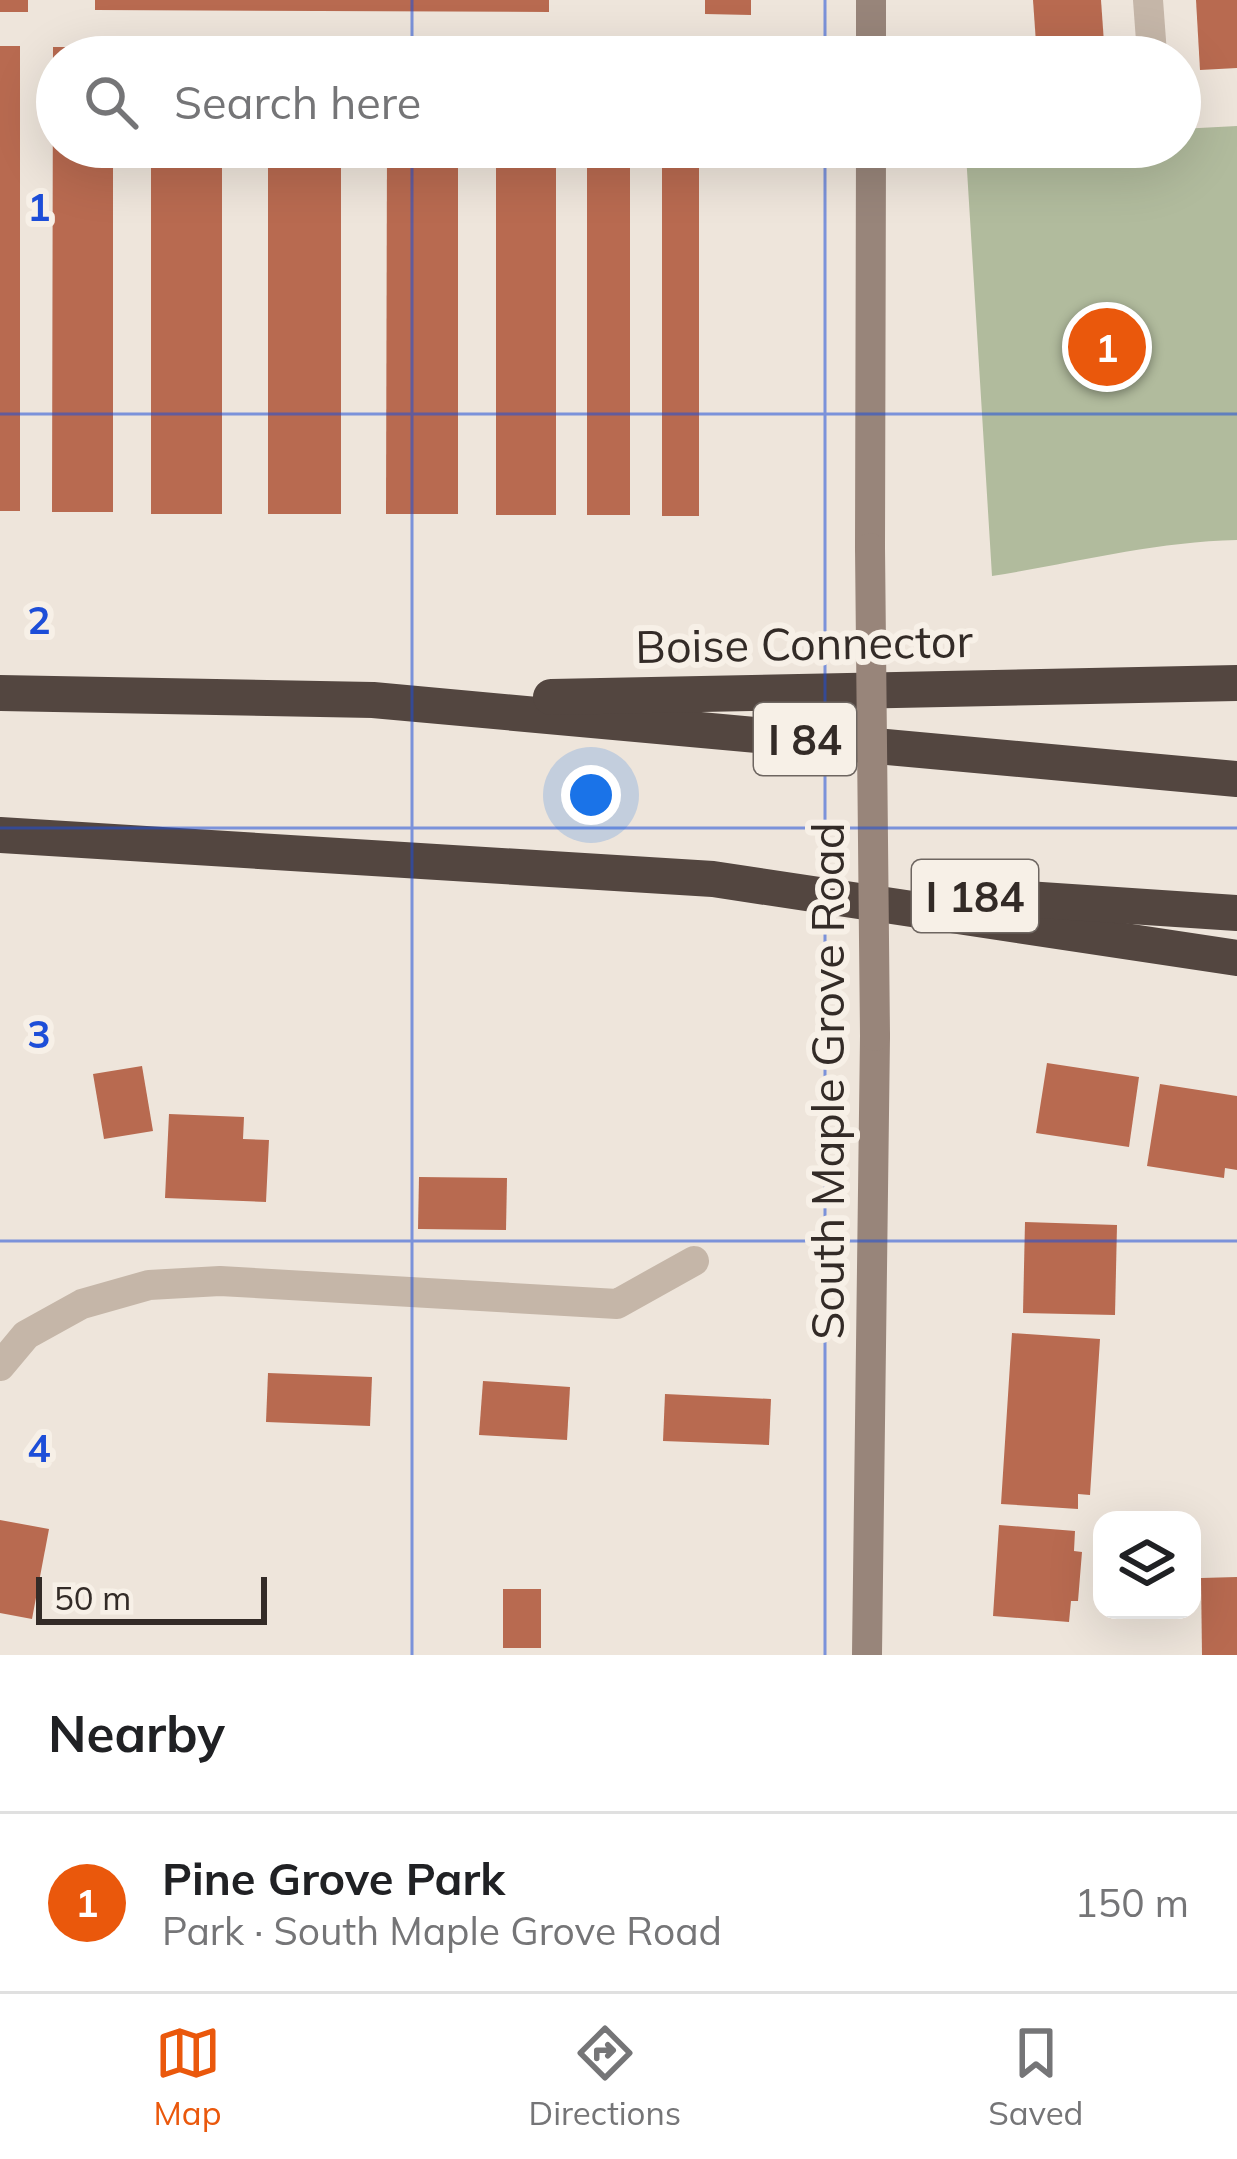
<!DOCTYPE html>
<html lang="en">
<head>
<meta charset="utf-8">
<style>
  body { margin:0; font-family:Mulish,sans-serif; background:#f6f6f6; color:#202124 }
  .controls { position:absolute; right:36px; bottom:36px; display:grid; overflow:hidden; border-radius:24px; box-shadow:0 12px 48px #0002 }
  .controls button { width:108px; height:108px; display:grid; place-items:center; padding:0; border:0; border-bottom:3px solid #e0e0e0; background:#fff; color:#202124; font:60px sans-serif }
  .scale { position:absolute; left:36px; bottom:30px; width:231px; box-sizing:border-box; padding-left:12px; border:6px solid #332b27; border-top:0; font-size:33px; line-height:42px; white-space:nowrap; color:#332b27; -webkit-text-stroke:9px #f7f0e7; paint-order:stroke }
  .you { position:absolute; left:591px; top:795px; width:42px; height:42px; margin:-30px; border:9px solid #fff; border-radius:50%; background:#1a73e8; box-shadow:0 0 0 18px #1a73e833 }
  .badge { display:grid; place-items:center; width:78px; height:78px; border-radius:50%; background:#ea580c; color:#fff; font-size:39px; font-weight:700 }
  .pin { position:absolute; translate:-50% -50%; border:6px solid #fff; box-shadow:0 3px 12px #0006 }
  .list { margin:0; padding:0; list-style:none }
  h2 { display:flex; justify-content:space-between; align-items:center; height:156px; margin:0; padding:0 48px; font-size:51px }
  h2 small { font-size:39px; font-weight:400; color:#757577 }
  .list li { display:grid; grid-template-columns:78px 1fr auto; gap:36px; align-items:center; box-sizing:border-box; height:180px; padding:0 48px; border-top:3px solid #e0e0e0 }
  .list b { display:block; font-size:45px; white-space:nowrap }
  .list p { margin:0; font-size:39px; white-space:nowrap; color:#757577 }
  .list em { font-size:39px; font-style:normal; color:#757577 }
  .icon { flex:none; width:66px; height:66px; fill:none; stroke:currentColor; stroke-width:2; stroke-linecap:round; stroke-linejoin:round }
  .map { position:relative; flex:none; width:1237px; height:1655px; overflow:hidden }
  .search { position:absolute; background:#fff; box-shadow:0 12px 48px #0002; left:36px; right:36px; top:36px; height:132px; display:flex; align-items:center; gap:30px; box-sizing:border-box; padding:0 42px; border-radius:66px; color:#757577; font-size:45px }
  .sheet { height:336px; background:#fff }
  nav { display:flex; justify-content:space-around; align-items:center; box-sizing:border-box; height:168px; border-top:3px solid #e0e0e0; background:#fff; font-size:33px; color:#757577 }
  nav a { display:grid; justify-items:center; gap:6px }
  nav .on { color:#ea580c }
  .map>svg:first-child { display:block }
  .green { fill:#b1bb9d }
  .building { fill:#b86a50 }
  .lines { fill:none; stroke-linecap:round; stroke-linejoin:round }
  .street { stroke:#c5b6a8; stroke-width:30 }
  .secondary { stroke:#98857a; stroke-width:30 }
  .highway { stroke:#534640; stroke-width:36 }
  .secondary-bridge { stroke:#98857a; stroke-width:30 }
  .grid { fill:none; stroke:#1d4ed8; stroke-width:3; stroke-opacity:0.55 }
  .labels { text-anchor:middle; dominant-baseline:central; stroke-width:12; stroke-linejoin:round; paint-order:stroke }
  .shield { fill:#f7f0e7; stroke:#6e6661; stroke-width:3 }
  .shield-label { font-size:42px; font-weight:bold; fill:#332b27 }
  .street-label { font-size:45px; fill:#332b27; stroke:#f7f0e7 }
  .grid-label { font-size:39px; text-anchor:middle; font-weight:bold; fill:#1d4ed8; stroke:#f7f0e7; stroke-width:12; stroke-linejoin:round; paint-order:stroke }
</style>
</head>
<body>
<div class="map">
<svg width="1237" height="1655" viewBox="0 0 1237 1655">
  <rect width="100%" height="100%" fill="#eee5db"/>
  <path class="green" d="M1237 126V540C1153 542 1074 563 992 576L966 154 1012 147H1180V129Z"/>
  <g class="building">
    <rect x="0" y="0" width="28" height="12"/>
    <polygon points="95,0 549,0 549,12 95,10"/>
    <polygon points="705,0 751,0 751,15 705,14"/>
    <polygon points="1033,0 1101,0 1105,57 1037,57"/>
    <polygon points="1196,0 1237,0 1237,68 1200,70"/>
    <rect x="0" y="46" width="20" height="465"/>
    <polygon points="53,47 113,47 113,57 57,57 57,147 113,147 113,512 52,512"/>
    <rect x="151" y="47" width="71" height="10"/>
    <rect x="268" y="48" width="73" height="9"/>
    <rect x="387" y="50" width="71" height="7"/>
    <rect x="496" y="50" width="60" height="7"/>
    <rect x="587" y="50" width="43" height="7"/>
    <rect x="662" y="50" width="37" height="7"/>
    <rect x="151" y="147" width="71" height="367"/>
    <rect x="268" y="147" width="73" height="367"/>
    <polygon points="387,147 458,147 458,514 386,514"/>
    <rect x="496" y="147" width="60" height="368"/>
    <rect x="587" y="147" width="43" height="368"/>
    <rect x="662" y="147" width="37" height="369"/>
    <polygon points="1047,1063 1139,1077 1129,1147 1036,1133"/>
    <polygon points="142,1066 153,1131 104,1139 93,1074"/>
    <polygon points="1160,1084 1237,1096 1237,1170 1225,1168 1224,1178 1147,1166"/>
    <polygon points="169,1114 244,1117 243,1139 269,1140 266,1202 165,1198"/>
    <polygon points="419,1177 507,1178 506,1230 418,1229"/>
    <polygon points="1025,1222 1117,1225 1115,1315 1023,1313"/>
    <polygon points="1012,1333 1100,1339 1090,1495 1078,1494 1078,1509 1001,1504"/>
    <polygon points="268,1373 372,1377 370,1426 266,1422"/>
    <polygon points="483,1381 570,1387 567,1440 479,1435"/>
    <polygon points="665,1394 771,1399 769,1445 663,1441"/>
    <polygon points="0,1520 49,1529 32,1619 0,1613"/>
    <polygon points="999,1525 1075,1531 1074,1551 1082,1552 1078,1601 1071,1601 1069,1622 993,1616"/>
    <polygon points="1237,1577 1237,1655 1202,1655 1201,1578"/>
    <rect x="503" y="1589" width="38" height="59"/>
  </g>
  <g class="lines">
    <g class="street">
      <polyline points="1148,0 1152,54"/>
      <polyline points="0,1366 26,1335 82,1304 149,1285 220,1281 617,1304 694,1261"/>
    </g>
    <g class="secondary">
      <polyline points="871,57 871,0"/>
      <polyline points="870,548 871,147"/>
      <polyline points="867,1655 875,1036"/>
    </g>
    <g class="highway">
      <polyline points="0,693 373,700 1237,779"/>
      <polyline points="551,697 1237,683"/>
      <polyline points="0,835 713,879 1237,958"/>
      <polyline points="980,896 1237,913"/>
    </g>
    <polyline class="secondary-bridge" points="870,548 875,1036"/>
  </g>
  <path class="grid" d="M412 0V57M825 0V57M412 147V1655M825 147V1655M0 414H1237M0 828H1237M0 1241H1237"/>
  <g class="labels">
    <g class="shield">
      <rect x="754" y="703" width="102" height="72" rx="9"/>
      <rect x="912" y="860" width="126" height="72" rx="9"/>
    </g>
    <g class="shield-label">
      <text x="805" y="739">I 84</text>
      <text x="975" y="896">I 184</text>
    </g>
    <g class="street-label">
      <text transform="translate(804 643) rotate(-1)">Boise Connector</text>
      <text transform="translate(827 1081) rotate(-90)">South Maple Grove Road</text>
    </g>
  </g>
  <g class="grid-label">
    <text x="39" y="221">1</text>
    <text x="39" y="634">2</text>
    <text x="39" y="1048">3</text>
    <text x="39" y="1462">4</text>
  </g>
</svg>
<div class="controls">
<button><svg class="icon" aria-label="layers" viewBox="0 0 24 24"><path d="M12 4l9 5-9 5-9-5zM3 14l9 5 9-5"/></svg></button>
</div>
<div class="scale">50 m</div>
<div class="you"></div>
<div class="pin badge" style="left:1107px;top:347px">1</div>
<div class="search"><svg class="icon" aria-label="search" viewBox="0 0 24 24"><circle cx="10" cy="10" r="6"/><path d="M15 15l6 6"/></svg>Search here</div>
</div>
<section class="sheet">
<h2>Nearby<small></small></h2>
<ul class="list">
<li><span class="badge">1</span><div><b>Pine Grove Park</b><p>Park · South Maple Grove Road</p></div><em>150 m</em></li>
</ul>
</section>
<nav>
<a class="on"><svg class="icon" aria-label="map" viewBox="0 0 24 24"><path d="M3 6l6-2 6 2 6-2v14l-6 2-6-2-6 2zM9 4v14M15 6v14"/></svg>Map</a>
<a><svg class="icon" aria-label="directions" viewBox="0 0 24 24"><path d="M12 3l9 9-9 9-9-9zM9 14v-3h6M13 9l2 2-2 2"/></svg>Directions</a>
<a><svg class="icon" aria-label="saved" viewBox="0 0 24 24"><path d="M7 4h10v16l-5-4-5 4z"/></svg>Saved</a>
</nav>
</body>
</html>
